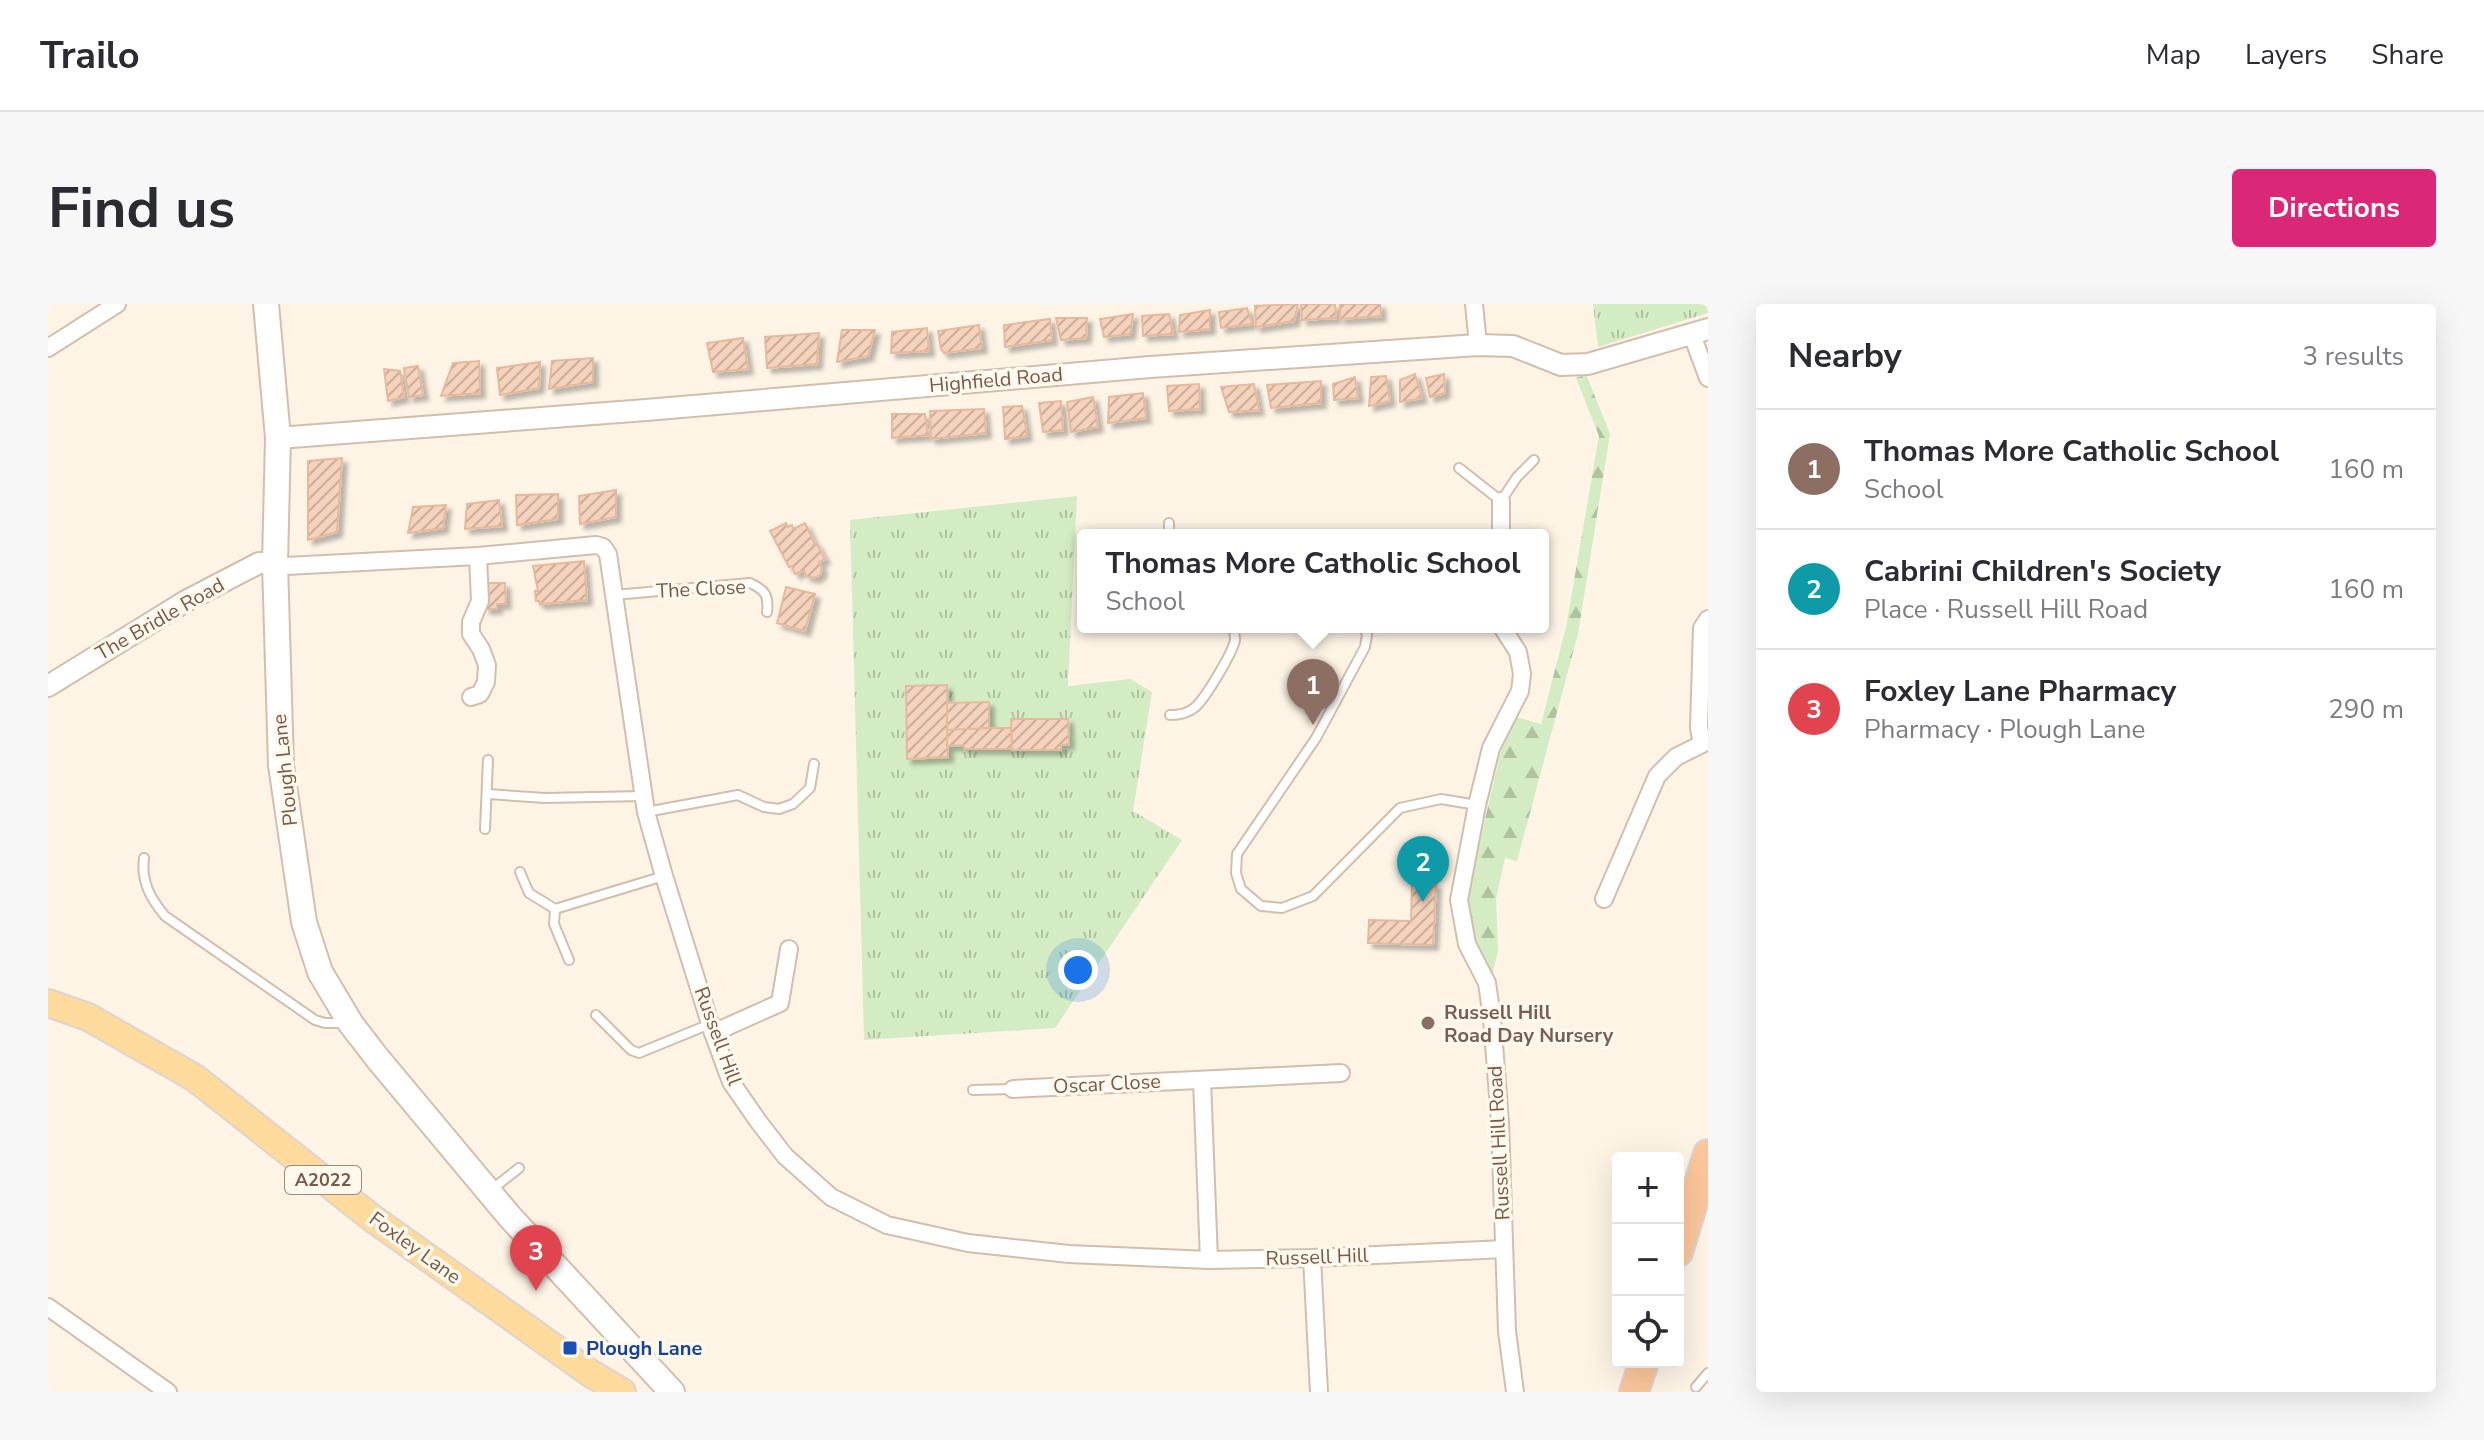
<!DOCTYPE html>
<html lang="en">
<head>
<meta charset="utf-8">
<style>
  body { margin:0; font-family:"Nunito Sans",sans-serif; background:#f7f7f7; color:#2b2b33 }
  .controls { position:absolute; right:24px; bottom:24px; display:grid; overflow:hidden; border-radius:8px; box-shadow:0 8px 32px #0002 }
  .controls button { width:72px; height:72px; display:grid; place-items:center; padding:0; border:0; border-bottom:2px solid #e1e1e2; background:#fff; color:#2b2b33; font:40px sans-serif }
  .you { position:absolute; left:1030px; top:666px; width:28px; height:28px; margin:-20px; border:6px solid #fff; border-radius:50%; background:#1a73e8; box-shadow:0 0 0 12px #1a73e833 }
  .badge { display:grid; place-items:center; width:52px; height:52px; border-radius:50%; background:#db2777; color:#fff; font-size:26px; font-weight:700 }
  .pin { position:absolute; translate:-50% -66px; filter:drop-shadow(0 2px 4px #0008) }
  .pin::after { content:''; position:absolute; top:42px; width:28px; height:24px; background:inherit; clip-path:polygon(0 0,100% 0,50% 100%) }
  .popup { position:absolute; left:1029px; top:225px; width:472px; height:104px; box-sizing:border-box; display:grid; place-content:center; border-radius:8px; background:#fff; filter:drop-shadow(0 2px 6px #0005); font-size:26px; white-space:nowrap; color:#7c7c81 }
  .popup b { font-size:30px; color:#2b2b33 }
  .popup::after { content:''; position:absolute; left:50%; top:100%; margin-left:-16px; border:16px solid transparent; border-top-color:#fff }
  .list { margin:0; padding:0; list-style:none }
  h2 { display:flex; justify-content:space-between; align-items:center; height:104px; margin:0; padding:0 32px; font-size:34px }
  h2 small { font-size:26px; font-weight:400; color:#7c7c81 }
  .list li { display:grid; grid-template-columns:52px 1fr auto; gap:24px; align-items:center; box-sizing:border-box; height:120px; padding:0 32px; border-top:2px solid #e1e1e2 }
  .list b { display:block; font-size:30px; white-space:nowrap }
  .list p { margin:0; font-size:26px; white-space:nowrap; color:#7c7c81 }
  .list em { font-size:26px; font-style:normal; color:#7c7c81 }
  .icon { flex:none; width:44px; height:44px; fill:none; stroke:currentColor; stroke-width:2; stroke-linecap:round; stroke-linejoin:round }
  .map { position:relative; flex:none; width:1660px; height:1088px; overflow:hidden; border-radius:8px }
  header { display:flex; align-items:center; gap:48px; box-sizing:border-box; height:112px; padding:0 40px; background:#fff; border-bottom:2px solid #e1e1e2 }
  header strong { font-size:38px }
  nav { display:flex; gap:44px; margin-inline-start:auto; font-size:28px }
  .intro { display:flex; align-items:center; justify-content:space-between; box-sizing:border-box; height:192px; padding:0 48px }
  h1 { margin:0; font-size:56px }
  .button { padding:20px 36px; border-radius:8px; background:#db2777; color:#fff; font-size:28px; font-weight:700 }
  main { display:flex; gap:48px; padding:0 48px }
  aside { flex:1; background:#fff; border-radius:8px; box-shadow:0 8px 32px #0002 }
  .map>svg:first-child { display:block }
  .forest { fill:url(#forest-firs) }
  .park { fill:url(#park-tufts) }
  .building { fill:url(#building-hatch); stroke:#e7b99c; stroke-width:2; filter:url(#shadow) }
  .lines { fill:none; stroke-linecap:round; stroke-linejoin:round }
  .service-casing { stroke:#d2bead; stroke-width:12 }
  .minor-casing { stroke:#d2bead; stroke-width:20 }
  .tertiary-casing { stroke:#d2bead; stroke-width:24 }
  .secondary-casing { stroke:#d5beab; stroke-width:28 }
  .primary-casing { stroke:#dcd4d0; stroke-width:30 }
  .trunk-casing { stroke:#dcd4d0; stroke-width:32 }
  .service { stroke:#fff; stroke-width:8 }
  .minor { stroke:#fff; stroke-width:16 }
  .tertiary { stroke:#fff; stroke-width:20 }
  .secondary { stroke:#fff; stroke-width:24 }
  .primary { stroke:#feda9c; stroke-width:26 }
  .trunk { stroke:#fcc69b; stroke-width:28 }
  .education-dot { fill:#8d6e63; stroke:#fff8ed; stroke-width:3 }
  .transit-dot { fill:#1a4fb4; stroke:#fff8ed; stroke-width:3 }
  .labels { text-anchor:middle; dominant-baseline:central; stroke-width:7; stroke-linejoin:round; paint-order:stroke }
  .shield { fill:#fff8ed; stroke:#a0897a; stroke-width:2 }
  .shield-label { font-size:18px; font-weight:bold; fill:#785a49 }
  .street-label { font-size:20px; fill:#785a49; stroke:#fff8ed }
  .education-label { font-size:20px; font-weight:bold; fill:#785e54; stroke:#fff8ed; text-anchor:start }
  .transit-label { font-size:20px; font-weight:bold; fill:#164399; stroke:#fff8ed; text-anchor:start }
</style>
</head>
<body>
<header>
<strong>Trailo</strong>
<nav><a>Map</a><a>Layers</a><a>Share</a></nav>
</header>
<div class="intro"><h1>Find us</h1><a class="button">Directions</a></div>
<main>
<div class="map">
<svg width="1660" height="1088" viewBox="0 0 1660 1088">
  <defs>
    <pattern id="forest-firs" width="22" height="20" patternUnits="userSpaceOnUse" patternTransform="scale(2)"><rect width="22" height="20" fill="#d4ecc3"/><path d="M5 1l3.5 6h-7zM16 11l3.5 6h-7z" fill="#b1c2a0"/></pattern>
    <pattern id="park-tufts" width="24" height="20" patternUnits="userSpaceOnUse" patternTransform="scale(2)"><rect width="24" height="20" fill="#d4ecc3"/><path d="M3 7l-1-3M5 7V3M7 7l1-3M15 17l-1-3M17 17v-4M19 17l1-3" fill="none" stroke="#b1c2a0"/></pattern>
    <pattern id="building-hatch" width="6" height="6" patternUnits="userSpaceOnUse" patternTransform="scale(2)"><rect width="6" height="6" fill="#f4d2bc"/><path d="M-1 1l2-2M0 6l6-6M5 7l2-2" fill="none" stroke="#caad9b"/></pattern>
    <filter id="shadow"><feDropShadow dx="5" dy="5" stdDeviation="2" flood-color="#0004"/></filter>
  </defs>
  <rect width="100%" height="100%" fill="#fdf4e6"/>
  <polygon class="forest" points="1538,70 1562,130 1530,330 1469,557 1457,554 1448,595 1450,647 1443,676 1425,637 1418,597 1453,447 1468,413 1493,420 1518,323 1551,132 1528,74"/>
  <g class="park">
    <polygon points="1545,0 1660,0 1660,9 1550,43"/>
    <polygon points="1029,192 1020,382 1082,375 1104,388 1085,507 1134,536 1007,724 816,736 802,216"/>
  </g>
  <g class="building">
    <polygon points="1250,0 1246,17 1208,23 1207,2"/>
    <polygon points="1253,0 1287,0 1288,14 1254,16"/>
    <polygon points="1292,0 1332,0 1333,12 1292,15"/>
    <polygon points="1199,4 1204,20 1173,24 1171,8"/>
    <polygon points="1162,6 1162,25 1131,28 1132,11"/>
    <polygon points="1085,10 1082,30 1056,33 1052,15"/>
    <polygon points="1121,10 1125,30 1095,32 1094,12"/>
    <polygon points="1008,14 1039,14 1038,34 1013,36"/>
    <polygon points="1002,15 1004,36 957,43 956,21"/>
    <polygon points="931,21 934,44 896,49 893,45 890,27"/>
    <polygon points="879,24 881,47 843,49 844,28"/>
    <polygon points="794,26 827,26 820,52 789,58"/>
    <polygon points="771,29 769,60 719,64 717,33"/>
    <polygon points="695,34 700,65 665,68 659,39"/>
    <polygon points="545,54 545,78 501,85 504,57"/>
    <polygon points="431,57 432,89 393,92 405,59"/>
    <polygon points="492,58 491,84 452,91 449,64"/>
    <polygon points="370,62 375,91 361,93 356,64"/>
    <polygon points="336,65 352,67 356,93 340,97"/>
    <polygon points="1367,70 1374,94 1352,98 1352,76"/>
    <polygon points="1396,70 1397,89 1382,93 1378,74"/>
    <polygon points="1338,72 1342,97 1321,102 1323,73"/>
    <polygon points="1307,73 1310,94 1286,96 1285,80"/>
    <polygon points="1273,77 1273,99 1223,104 1219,81"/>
    <polygon points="1151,80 1152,105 1121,107 1119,82"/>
    <polygon points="1206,80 1211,106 1181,108 1173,83"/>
    <polygon points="1095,89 1098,114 1060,119 1061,93"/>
    <polygon points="1045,93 1050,123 1023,128 1019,98"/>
    <polygon points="1013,97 1015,126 995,128 991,99"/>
    <polygon points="974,102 979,132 957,135 955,103"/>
    <polygon points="936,105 938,129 883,135 882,107"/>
    <polygon points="844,110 877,110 880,131 844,134"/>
    <polygon points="294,154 289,228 260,236 260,157"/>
    <polygon points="568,186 568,213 532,220 531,192"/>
    <polygon points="510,190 510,215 469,221 468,191"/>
    <polygon points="451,196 454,222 417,225 419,200"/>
    <polygon points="398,201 395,224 360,229 365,203"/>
    <polygon points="738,219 740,223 744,221 745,225 757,219 767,240 764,242 769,240 777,255 771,258 774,264 772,271 766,274 758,272 756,266 747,270 744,262 741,263 722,227"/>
    <polygon points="536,257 539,296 492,300 491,297 488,297 487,287 490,287 485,262"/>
    <polygon points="436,279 457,279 458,300 449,300 449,305 437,305"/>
    <polygon points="738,283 767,290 757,327 729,319"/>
    <polygon points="899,381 900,453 859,455 858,382"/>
    <polygon points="941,398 941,426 899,426 899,399"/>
    <polygon points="963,415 1020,415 1021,440 1013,441 1013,446 964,446"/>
    <polygon points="941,424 963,424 964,445 916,445 916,441 899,442 899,426"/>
    <polygon points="1364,579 1388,580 1385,641 1320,639 1321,616 1363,617"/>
  </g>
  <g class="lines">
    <defs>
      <g id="service">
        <polyline points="1411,164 1453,197 1469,173 1486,156"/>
        <polyline points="1121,219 1121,231"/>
        <path d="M566 291 702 279C717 286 721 291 719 308"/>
        <polyline points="1316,323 1319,331 1317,343 1268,434 1189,550 1188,569 1193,585 1213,602 1234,604 1265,592 1352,504 1393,495 1429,501"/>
        <path d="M1122 411C1131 411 1139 410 1146 404 1156 397 1185 348 1187 336 1187 332 1186 327 1185 323"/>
        <polyline points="440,490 497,494 595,492"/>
        <polyline points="598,508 690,491 716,503 731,505 745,500 762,484 766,460"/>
        <polyline points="437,525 440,456"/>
        <path d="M96 554C93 577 102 594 117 612L267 716 277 719H299"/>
        <polyline points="472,568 481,589 507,605 616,572"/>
        <polyline points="507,605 506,620 521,656"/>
        <polyline points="548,711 583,746 591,749 662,720"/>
        <polyline points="925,786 965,785"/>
        <polyline points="442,887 471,864"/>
        <polyline points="1648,1083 1660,1069"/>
      </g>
      <g id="minor">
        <polyline points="1426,0 1430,41"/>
        <polyline points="1644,31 1660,74"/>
        <polyline points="0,44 69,0"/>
        <polyline points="1453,197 1453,231"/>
        <polyline points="227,259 238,262 430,252 548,241 555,243 560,250 598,508 616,572 665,729 683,778 710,817 737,852 783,893 839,921 920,939 1021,950 1161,956 1264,954 1456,945"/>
        <polyline points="1454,323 1470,348 1474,370 1472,387 1443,444 1429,501 1411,596 1419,640 1439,679 1444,714 1452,818 1459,1027 1467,1088"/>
        <polyline points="423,393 432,390 438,378 439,361 433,345 423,330 423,318 432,297 430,252"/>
        <polyline points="1556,595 1609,472 1628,453 1654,440 1651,424 1654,324 1660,315"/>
        <polyline points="665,729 732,699 741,645"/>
        <polyline points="1154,776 1161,956"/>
        <polyline points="965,785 1293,769"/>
        <polyline points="1264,954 1271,1088"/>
        <polyline points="0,1003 120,1088"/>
      </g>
      <g id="tertiary">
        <polyline points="230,134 598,106 1102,63 1430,41 1465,42 1513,61 1540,60 1660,25"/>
        <polyline points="0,382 138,297 211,259 227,259"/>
      </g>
      <polyline id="secondary" points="218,0 230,134 227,259 233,461 256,618 272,668 303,720 330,755 462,913 624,1088"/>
      <polyline id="primary" points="0,699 40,713 147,774 324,914 542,1069 574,1088"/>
      <g id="trunk">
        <polyline points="1630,948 1660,850"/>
        <polyline points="1586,1088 1596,1058"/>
      </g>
    </defs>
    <use href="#service" class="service-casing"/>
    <use href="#minor" class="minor-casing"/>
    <use href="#tertiary" class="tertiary-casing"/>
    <use href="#secondary" class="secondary-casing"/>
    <use href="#primary" class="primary-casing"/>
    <use href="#trunk" class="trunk-casing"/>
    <use href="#service" class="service"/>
    <use href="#minor" class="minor"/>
    <use href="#tertiary" class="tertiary"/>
    <use href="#secondary" class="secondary"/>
    <use href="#primary" class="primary"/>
    <use href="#trunk" class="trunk"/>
  </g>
  <circle class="education-dot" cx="1380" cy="719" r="8"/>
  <rect class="transit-dot" x="514" y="1036" width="16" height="16" rx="4"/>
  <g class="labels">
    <rect class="shield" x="237" y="862" width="76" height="28" rx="6"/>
    <g class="shield-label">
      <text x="275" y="876">A2022</text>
    </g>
    <g class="street-label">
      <text transform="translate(948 76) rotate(-5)">Highfield Road</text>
      <text transform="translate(653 285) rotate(-3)">The Close</text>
      <text transform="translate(112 315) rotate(-30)">The Bridle Road</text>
      <text transform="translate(237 466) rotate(-96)">Plough Lane</text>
      <text transform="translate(670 732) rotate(70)">Russell Hill</text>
      <text transform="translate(1059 780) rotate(-3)">Oscar Close</text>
      <text transform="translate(1451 839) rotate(-93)">Russell Hill Road</text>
      <text transform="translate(367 944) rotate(36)">Foxley Lane</text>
      <text transform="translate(1269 953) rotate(-2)">Russell Hill</text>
    </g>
    <g class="education-label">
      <text x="1396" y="708">Russell Hill<tspan x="1396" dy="23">Road Day Nursery</tspan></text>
    </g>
    <g class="transit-label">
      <text x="538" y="1044">Plough Lane</text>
    </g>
  </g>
</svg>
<div class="controls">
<button>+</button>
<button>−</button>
<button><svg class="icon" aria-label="locate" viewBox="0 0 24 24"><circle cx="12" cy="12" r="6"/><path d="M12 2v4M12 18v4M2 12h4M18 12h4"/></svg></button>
</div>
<div class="you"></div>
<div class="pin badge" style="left:1265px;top:421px;background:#8d6e63">1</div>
<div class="popup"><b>Thomas More Catholic School</b>School</div>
<div class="pin badge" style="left:1375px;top:598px;background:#0f9aa8">2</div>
<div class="pin badge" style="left:488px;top:987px;background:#e0444e">3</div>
</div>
<aside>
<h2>Nearby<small>3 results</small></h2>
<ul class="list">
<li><span class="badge" style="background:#8d6e63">1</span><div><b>Thomas More Catholic School</b><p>School</p></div><em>160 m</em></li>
<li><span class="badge" style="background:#0f9aa8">2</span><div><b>Cabrini Children's Society</b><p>Place · Russell Hill Road</p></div><em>160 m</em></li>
<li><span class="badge" style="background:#e0444e">3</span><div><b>Foxley Lane Pharmacy</b><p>Pharmacy · Plough Lane</p></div><em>290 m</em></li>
</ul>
</aside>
</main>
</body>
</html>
